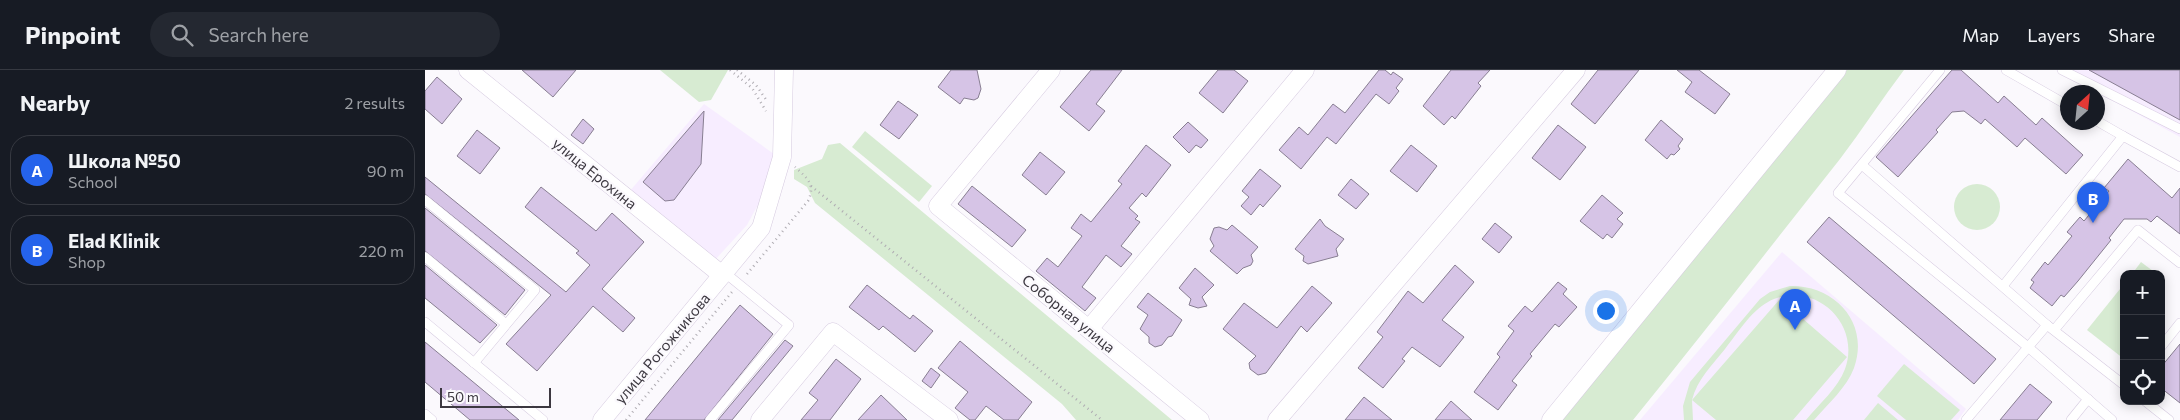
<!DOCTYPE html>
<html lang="en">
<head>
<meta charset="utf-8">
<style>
  body { margin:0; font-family:Commissioner,sans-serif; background:#242831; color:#f1f3f6 }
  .controls { position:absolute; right:15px; bottom:15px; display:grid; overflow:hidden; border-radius:10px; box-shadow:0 2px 12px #0003 }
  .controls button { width:45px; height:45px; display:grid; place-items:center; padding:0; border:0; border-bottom:1px solid #363941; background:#171b24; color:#f1f3f6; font:25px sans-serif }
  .compass { position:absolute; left:1635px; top:15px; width:45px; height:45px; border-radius:50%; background:#171b24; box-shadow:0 2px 12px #0003; rotate:27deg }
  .scale { position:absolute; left:15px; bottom:12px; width:111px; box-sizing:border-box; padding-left:5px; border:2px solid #3c3840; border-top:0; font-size:14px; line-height:18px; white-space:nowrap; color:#3c3840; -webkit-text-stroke:4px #fbf9fd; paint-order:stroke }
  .you { position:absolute; left:1180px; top:240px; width:18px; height:18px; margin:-12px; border:4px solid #fff; border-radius:50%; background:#1a73e8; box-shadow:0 0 0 8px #1a73e833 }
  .badge { display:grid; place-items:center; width:32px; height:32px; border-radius:50%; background:#2563eb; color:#fff; font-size:16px; font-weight:700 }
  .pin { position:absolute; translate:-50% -41px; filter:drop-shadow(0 1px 2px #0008) }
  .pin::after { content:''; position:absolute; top:26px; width:18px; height:15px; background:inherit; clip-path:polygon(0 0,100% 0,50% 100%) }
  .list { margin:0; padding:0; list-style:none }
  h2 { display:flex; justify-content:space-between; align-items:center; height:65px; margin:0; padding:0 20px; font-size:21px }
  h2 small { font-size:16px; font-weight:400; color:#9ea1a6 }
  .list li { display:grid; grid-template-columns:32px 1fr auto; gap:15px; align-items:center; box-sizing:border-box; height:70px; margin:0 10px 10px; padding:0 10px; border:1px solid #363941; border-radius:20px }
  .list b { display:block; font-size:19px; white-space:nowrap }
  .list p { margin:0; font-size:16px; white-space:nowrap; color:#9ea1a6 }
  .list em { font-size:16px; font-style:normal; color:#9ea1a6 }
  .icon { flex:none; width:28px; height:28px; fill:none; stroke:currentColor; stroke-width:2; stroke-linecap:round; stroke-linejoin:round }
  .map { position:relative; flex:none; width:1755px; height:350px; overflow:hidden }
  header { display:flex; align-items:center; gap:30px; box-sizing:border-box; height:70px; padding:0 25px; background:#171b24; border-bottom:1px solid #363941 }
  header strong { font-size:24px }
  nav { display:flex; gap:28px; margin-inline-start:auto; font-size:18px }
  .search { width:350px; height:45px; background:#242831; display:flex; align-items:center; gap:12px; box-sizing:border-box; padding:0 18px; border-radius:28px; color:#9ea1a6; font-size:19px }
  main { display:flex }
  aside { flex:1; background:#171b24 }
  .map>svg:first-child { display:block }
  .built { fill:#f7edff }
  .green { fill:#d7ebd2 }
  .building { fill:#d6c4e6; stroke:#887e92 }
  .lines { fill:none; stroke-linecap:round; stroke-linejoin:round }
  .service-casing { stroke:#d6cbe0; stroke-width:10 }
  .minor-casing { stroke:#d6cbe0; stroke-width:19 }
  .path { stroke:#afacb2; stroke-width:2.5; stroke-dasharray:1 4; stroke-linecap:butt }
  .service { stroke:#fff; stroke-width:9 }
  .minor { stroke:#fff; stroke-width:18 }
  .labels { text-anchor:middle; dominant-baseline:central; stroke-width:4.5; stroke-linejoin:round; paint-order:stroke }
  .street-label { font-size:15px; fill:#3c3840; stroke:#fbf9fd }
</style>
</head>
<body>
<header>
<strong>Pinpoint</strong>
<div class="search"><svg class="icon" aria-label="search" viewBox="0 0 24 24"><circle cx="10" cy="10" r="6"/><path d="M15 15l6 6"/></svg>Search here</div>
<nav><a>Map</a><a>Layers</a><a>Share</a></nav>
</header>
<main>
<aside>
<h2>Nearby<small>2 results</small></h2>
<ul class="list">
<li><span class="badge">A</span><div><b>Школа №50</b><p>School</p></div><em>90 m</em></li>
<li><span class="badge">B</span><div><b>Elad Klinik</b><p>Shop</p></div><em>220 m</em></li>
</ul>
</aside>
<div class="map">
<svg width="1755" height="350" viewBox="0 0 1755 350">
  <rect width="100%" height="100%" fill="#fbf9fd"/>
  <g class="built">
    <polygon points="1631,0 1755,0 1755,67"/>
    <polygon points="279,34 349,84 341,120 322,155 289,191 204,122"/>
    <polygon points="1357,182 1541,339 1533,350 1215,350"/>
  </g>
  <g class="green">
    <polygon points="235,0 303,0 286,30 274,32"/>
    <path d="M1422 0H1479C1457 29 1437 60 1415 89 1346 176 1278 264 1208 350H1135Z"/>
    <polygon points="440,61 507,116 494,132 427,77"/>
    <polygon points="415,73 747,350 651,350 637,334 390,133 382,117 369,109 369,100 397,89 403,75"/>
    <circle cx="1552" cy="137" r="23"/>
    <polygon points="1716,192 1732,204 1707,204"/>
    <polygon points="1699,214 1699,289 1662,260"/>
    <path d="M1365 216C1410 215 1445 253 1429 298 1422 317 1403 334 1389 350H1381C1394 334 1413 318 1420 299 1437 252 1387 208 1343 232 1325 242 1312 264 1300 279 1287 295 1272 310 1267 330L1355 229 1422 287 1368 350H1291L1267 330 1268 350H1259L1258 336 1265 312 1335 229 1345 222Z"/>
    <polygon points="1479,294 1535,340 1526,350 1481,350 1452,326"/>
    <polygon points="1453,333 1473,350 1439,350"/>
  </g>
  <g class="building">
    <polygon points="97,0 151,0 128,27"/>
    <polygon points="526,0 552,0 556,19 553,28 549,30 539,28 535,34 513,17"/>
    <polygon points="666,0 697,0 671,34 680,41 664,61 635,37"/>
    <polygon points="793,0 809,0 823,11 798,43 774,23"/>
    <polygon points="954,0 960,0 966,5 968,2 978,9 971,18 974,21 964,34 951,24 911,74 902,67 876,99 854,80 874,57 883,65 908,34 920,43"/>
    <polygon points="1026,0 1065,0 1053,13 1056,16 1030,49 1027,46 1019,55 998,36"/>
    <polygon points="1173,0 1214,0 1170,54 1146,34"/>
    <polygon points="1252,0 1274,0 1305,24 1290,44 1260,22 1267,12"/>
    <polygon points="1527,0 1536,0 1573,33 1579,26 1611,55 1617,48 1658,85 1641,104 1600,68 1592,77 1560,49 1556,54 1539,41 1527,42 1511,60 1513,62 1473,107 1451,87"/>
    <polygon points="1664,0 1755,0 1755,50"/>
    <polygon points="12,7 37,29 17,54 0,39 0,21"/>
    <polygon points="473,31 493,45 474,69 455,55"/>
    <polygon points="279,41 276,94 249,130 240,131 218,112"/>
    <polygon points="158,49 169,59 158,74 146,65"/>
    <polygon points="1236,50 1258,69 1253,76 1255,79 1249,85 1246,84 1242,89 1220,70"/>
    <polygon points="763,52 783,70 776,78 771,75 764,83 748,67"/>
    <polygon points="1133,55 1161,77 1135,110 1107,88"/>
    <polygon points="52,60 75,78 55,104 32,86"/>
    <polygon points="721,75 746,95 721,127 717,123 704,138 713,146 710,149 715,152 696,176 707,184 696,197 681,185 657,217 671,228 660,241 611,201 622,188 633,197 657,166 646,158 656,144 666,152 697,114 693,111"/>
    <polygon points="986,75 1012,96 992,122 965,101"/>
    <polygon points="615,82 640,102 621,125 597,105"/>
    <polygon points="1703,89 1747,128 1755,118 1755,164 1732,146 1726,152 1722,149 1699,149 1684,168 1686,170 1653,211 1639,227 1636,225 1627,236 1605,218 1609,212 1606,210 1620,192 1623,195 1647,166 1642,162 1655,147 1659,151 1684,121 1679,118"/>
    <polygon points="835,99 856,116 838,137 835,134 826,145 816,136 824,127 817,121"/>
    <polygon points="0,107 141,222 165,195 151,183 154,181 100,137 116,117 171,161 187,143 219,172 177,219 210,248 198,262 168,236 112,301 81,274 126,225 0,124"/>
    <polygon points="926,109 944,124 931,139 913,125"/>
    <polygon points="547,116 601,160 587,177 533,134"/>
    <polygon points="1177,125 1198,143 1192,149 1198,154 1187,168 1182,164 1178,169 1155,151"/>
    <polygon points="0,138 100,220 80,245 0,181"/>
    <polygon points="1404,147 1571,289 1549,314 1382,172"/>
    <polygon points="895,149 900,156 919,169 911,179 913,186 883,194 878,191 879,186 870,179"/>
    <polygon points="1070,153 1087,167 1074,183 1057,169"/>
    <polygon points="807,155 833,177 826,185 828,191 826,195 818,198 812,204 785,181 789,176 785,169 789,158 794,157 802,160"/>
    <polygon points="0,195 72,255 55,273 0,228"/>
    <polygon points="1030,195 1049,212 1017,250 1039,267 1015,297 987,277 977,289 980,291 958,318 933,298 958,267 952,262 983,221 998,233"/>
    <polygon points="770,198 789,215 777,227 782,236 773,238 764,235 766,229 754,218"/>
    <polygon points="1133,212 1142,219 1138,224 1152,237 1134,257 1130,254 1105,284 1107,286 1087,311 1092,315 1073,340 1049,322 1075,287 1072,284 1089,261 1083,256 1100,236 1107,242"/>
    <polygon points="442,215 485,249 488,245 508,261 490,282 458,256 454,260 424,237"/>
    <polygon points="887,216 907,233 882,262 876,256 841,303 833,305 825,299 824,293 831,286 798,259 819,233 852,258"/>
    <polygon points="723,223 757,250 747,266 743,267 737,275 730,277 724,273 724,267 715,259 723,245 712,237"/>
    <polygon points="315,235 348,264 279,350 220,350"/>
    <polygon points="360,270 368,276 307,350 293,350"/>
    <polygon points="535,271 607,332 593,350 579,350 561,336 550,350 545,350 530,338 543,322 513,298"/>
    <polygon points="0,272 94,350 45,350 0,312"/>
    <polygon points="1755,274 1755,333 1736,318 1736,297"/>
    <polygon points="411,289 436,309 405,350 376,350 393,330 384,323"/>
    <polygon points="506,298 515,305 506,318 497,311"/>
    <polygon points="1605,314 1627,332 1612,350 1575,350"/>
    <polygon points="456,325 482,350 433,350"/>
    <polygon points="939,327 967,350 920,350"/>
    <polygon points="1026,331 1047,350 1010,350"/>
  </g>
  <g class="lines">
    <defs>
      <g id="service">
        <polyline points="1515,0 1413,123 1603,277 1687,350"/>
        <polyline points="1581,0 1642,35"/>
        <polyline points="1637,0 1755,59"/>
        <polyline points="1672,51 1698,66"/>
        <polyline points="1437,95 1622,255 1699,315"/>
        <polyline points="0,130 110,220 49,293"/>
        <polyline points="0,187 81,254"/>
        <polyline points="1578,216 1698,66 1755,97"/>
        <polyline points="0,252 118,350"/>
        <polyline points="1630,259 1713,160 1755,193"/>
        <polyline points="1736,277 1755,253"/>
        <polyline points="1720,331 1744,350"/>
        <polyline points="0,344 7,350"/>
        <polyline points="285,350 364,255 299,202"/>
        <polyline points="1541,350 1622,255"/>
        <polyline points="1646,350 1663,329"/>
      </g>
      <g id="minor">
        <polyline points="43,0 297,205"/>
        <polyline points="626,0 513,136 775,350"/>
        <polyline points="664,259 880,0"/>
        <polyline points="177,350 336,158 357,87 359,0"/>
        <polyline points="335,350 408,262 524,350"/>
        <polyline points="852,350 1151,0"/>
        <polyline points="1126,350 1412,0"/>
      </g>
    </defs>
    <use href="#service" class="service-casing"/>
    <use href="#minor" class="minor-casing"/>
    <g class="path">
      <polyline points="305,0 327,18 341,41"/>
      <polyline points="312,0 331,15 342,31"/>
      <polyline points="386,116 677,350"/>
      <path d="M322 204 383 131C391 114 382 108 370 97"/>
      <polyline points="201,350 307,222"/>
    </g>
    <use href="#service" class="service"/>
    <use href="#minor" class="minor"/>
  </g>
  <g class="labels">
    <g class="street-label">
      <text transform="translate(170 103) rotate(39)">улица Ерохина</text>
      <text transform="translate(644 243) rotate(39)">Соборная улица</text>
      <text transform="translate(237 278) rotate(-50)">улица Рогожникова</text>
    </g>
  </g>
</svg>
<div class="controls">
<button>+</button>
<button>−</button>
<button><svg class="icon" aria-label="locate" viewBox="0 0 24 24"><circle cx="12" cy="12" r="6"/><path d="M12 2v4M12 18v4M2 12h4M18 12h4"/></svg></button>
</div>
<svg class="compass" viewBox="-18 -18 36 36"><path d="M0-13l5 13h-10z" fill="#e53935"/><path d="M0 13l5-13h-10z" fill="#9ea1a6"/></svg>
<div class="scale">50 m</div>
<div class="you"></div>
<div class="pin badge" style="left:1370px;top:260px">A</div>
<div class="pin badge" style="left:1668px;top:153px">B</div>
</div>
</main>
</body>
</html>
